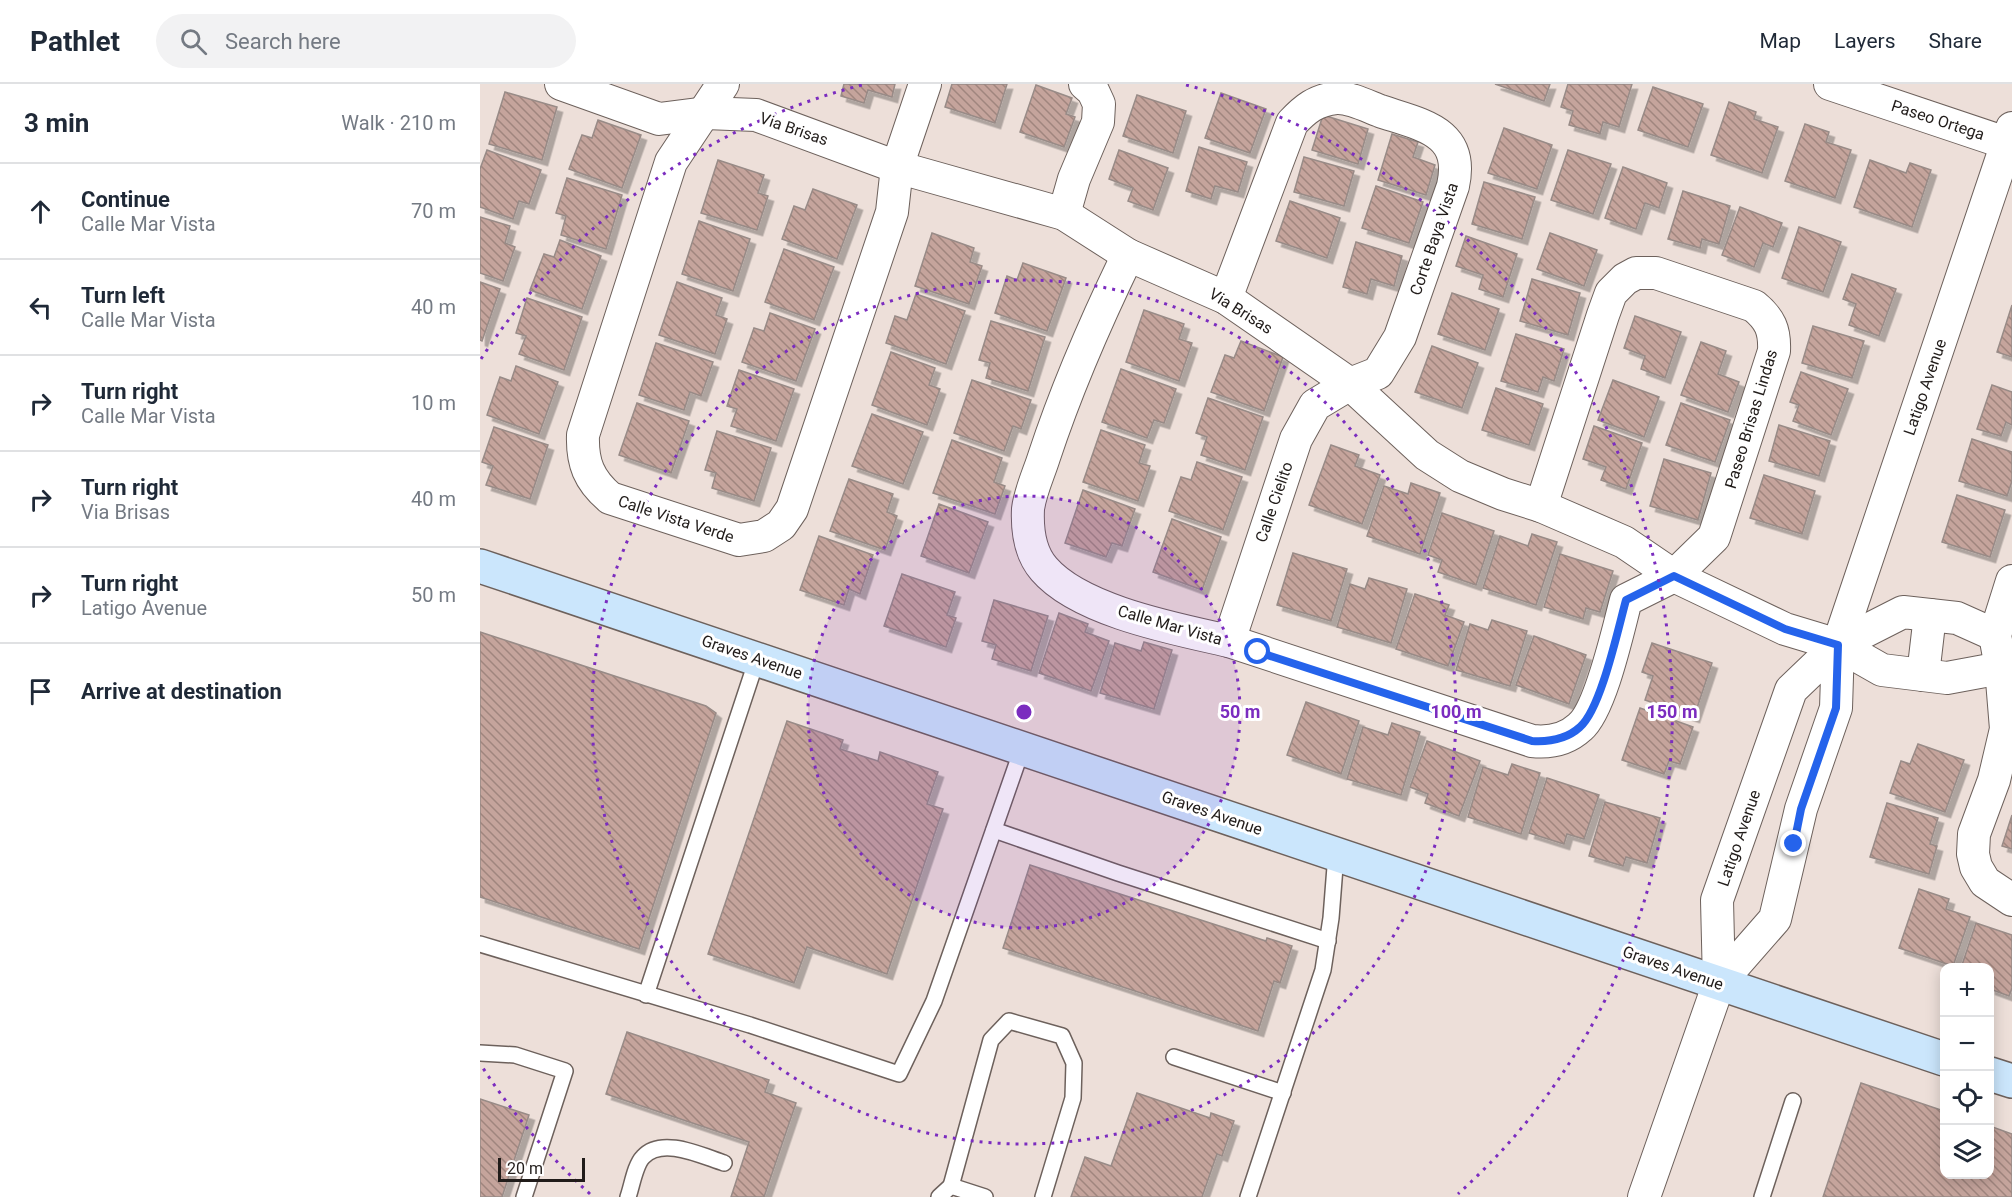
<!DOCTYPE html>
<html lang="en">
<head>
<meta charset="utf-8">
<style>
  body { margin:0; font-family:Roboto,sans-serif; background:#f2f2f3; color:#1f2937 }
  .controls { position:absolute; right:18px; bottom:18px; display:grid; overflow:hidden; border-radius:12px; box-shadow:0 3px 15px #0003 }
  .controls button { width:54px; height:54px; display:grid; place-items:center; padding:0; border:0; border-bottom:2px solid #e0e1e3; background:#fff; color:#1f2937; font:30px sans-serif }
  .scale { position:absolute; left:18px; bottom:15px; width:87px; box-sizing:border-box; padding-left:6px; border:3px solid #211c1a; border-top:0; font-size:16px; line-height:21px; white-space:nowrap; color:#211c1a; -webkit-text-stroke:4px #fff; paint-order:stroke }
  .stop { position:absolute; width:18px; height:18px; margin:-14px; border:4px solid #2563eb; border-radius:50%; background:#fff }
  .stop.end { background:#2563eb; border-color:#fff; box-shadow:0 2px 6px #0008 }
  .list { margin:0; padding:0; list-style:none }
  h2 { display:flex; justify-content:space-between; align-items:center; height:78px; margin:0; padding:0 24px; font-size:26px }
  h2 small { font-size:20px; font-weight:400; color:#747a83 }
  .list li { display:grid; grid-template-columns:39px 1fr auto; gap:18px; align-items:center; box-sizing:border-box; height:96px; padding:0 24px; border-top:2px solid #e0e1e3 }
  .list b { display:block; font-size:22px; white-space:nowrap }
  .list p { margin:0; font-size:20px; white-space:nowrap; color:#747a83 }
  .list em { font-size:20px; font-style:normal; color:#747a83 }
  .icon { flex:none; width:33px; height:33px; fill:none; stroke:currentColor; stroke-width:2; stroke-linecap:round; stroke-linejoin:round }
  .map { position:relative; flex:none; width:1532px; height:1113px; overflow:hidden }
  header { display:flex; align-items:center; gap:36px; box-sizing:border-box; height:84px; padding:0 30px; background:#fff; border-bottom:2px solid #e0e1e3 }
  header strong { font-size:28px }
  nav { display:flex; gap:33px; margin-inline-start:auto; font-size:21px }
  .search { width:420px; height:54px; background:#f2f2f3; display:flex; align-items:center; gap:15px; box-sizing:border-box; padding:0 21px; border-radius:33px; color:#747a83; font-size:22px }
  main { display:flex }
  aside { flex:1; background:#fff }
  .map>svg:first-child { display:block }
  .building { fill:url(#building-back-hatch); stroke:#988b87; stroke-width:1.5; filter:url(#shadow) }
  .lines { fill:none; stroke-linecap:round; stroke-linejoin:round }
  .lane-casing { stroke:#6d615c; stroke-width:18 }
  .street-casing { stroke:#6d615c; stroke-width:34 }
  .secondary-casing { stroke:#6d615c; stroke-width:36 }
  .lane { stroke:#fff; stroke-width:15 }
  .street { stroke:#fff; stroke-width:32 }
  .secondary { stroke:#cbe6fc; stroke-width:33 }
  .route { stroke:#2563eb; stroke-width:8 }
  .ring { fill:none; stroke:#7b2cbf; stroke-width:3; stroke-dasharray:3 6 }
  .labels { text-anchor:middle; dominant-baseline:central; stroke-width:6; stroke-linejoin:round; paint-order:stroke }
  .street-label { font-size:16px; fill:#211c1a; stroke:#fff }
  .centre { fill:#7b2cbf; stroke:#fff; stroke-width:3 }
  .ring-label { font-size:18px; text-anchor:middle; font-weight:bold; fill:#7b2cbf; stroke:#fff; stroke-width:6; stroke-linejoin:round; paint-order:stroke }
</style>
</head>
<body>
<header>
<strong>Pathlet</strong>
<div class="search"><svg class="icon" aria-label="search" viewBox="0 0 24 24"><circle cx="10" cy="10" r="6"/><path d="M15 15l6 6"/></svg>Search here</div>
<nav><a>Map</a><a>Layers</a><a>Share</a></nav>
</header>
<main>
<aside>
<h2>3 min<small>Walk · 210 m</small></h2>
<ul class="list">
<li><svg class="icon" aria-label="ahead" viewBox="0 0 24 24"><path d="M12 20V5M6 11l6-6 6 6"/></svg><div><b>Continue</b><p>Calle Mar Vista</p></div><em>70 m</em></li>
<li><svg class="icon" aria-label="left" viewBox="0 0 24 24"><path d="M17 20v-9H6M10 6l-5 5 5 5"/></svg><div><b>Turn left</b><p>Calle Mar Vista</p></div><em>40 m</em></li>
<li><svg class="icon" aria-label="right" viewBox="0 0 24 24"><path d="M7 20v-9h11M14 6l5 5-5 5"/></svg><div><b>Turn right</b><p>Calle Mar Vista</p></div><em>10 m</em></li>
<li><svg class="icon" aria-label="right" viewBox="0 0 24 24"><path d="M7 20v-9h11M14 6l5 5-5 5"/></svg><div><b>Turn right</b><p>Via Brisas</p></div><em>40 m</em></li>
<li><svg class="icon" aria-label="right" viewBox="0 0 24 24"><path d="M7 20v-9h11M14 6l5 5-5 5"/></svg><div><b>Turn right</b><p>Latigo Avenue</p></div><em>50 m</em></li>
<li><svg class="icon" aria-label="arrive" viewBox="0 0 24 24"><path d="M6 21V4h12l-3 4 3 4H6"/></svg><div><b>Arrive at destination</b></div></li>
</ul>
</aside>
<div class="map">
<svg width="1532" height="1113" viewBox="0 0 1532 1113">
  <defs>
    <pattern id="building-back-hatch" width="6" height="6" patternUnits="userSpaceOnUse" patternTransform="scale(1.5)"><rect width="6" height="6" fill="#c5a49c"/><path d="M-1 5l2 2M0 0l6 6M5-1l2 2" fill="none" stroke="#a0857e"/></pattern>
    <filter id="shadow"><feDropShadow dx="5.5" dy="5.5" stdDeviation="0" flood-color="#0004"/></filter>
  </defs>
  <rect width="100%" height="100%" fill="#eddfd9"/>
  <g class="building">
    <polygon points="364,0 415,0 412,13 388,6 384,19 361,12"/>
    <polygon points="472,0 527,0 515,39 465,23"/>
    <polygon points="1015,0 1070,0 1064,17"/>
    <polygon points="1088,0 1152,0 1139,43 1123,38 1120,50 1089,41 1093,27 1081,23"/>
    <polygon points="556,1 592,14 586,30 595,33 584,63 540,48"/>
    <polygon points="1173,3 1223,20 1208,63 1158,46"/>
    <polygon points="25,8 77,23 62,76 9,60"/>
    <polygon points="741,9 786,25 770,69 725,54"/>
    <polygon points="657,11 706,27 693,69 643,52"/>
    <polygon points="1249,18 1276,28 1274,35 1298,43 1282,89 1231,71"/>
    <polygon points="843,31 888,45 878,80 832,66"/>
    <polygon points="118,36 161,51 142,104 89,85 102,51 112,54"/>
    <polygon points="1325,40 1349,48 1346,58 1371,66 1355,114 1305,97"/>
    <polygon points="1024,44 1072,61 1057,105 1008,89"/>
    <polygon points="912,50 938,58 933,73 955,81 946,111 898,96"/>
    <polygon points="719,63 767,78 758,108 735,102 731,115 706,107"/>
    <polygon points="7,66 61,86 49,120 39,117 33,135 0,123 0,85"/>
    <polygon points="639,66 688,84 673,126 648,117 653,104 629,95"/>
    <polygon points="1088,66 1131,80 1113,130 1071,116"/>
    <polygon points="824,73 874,87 864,122 814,108"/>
    <polygon points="238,76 284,91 278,109 288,112 277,146 221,129"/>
    <polygon points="1390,76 1426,89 1430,79 1451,86 1432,143 1374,123"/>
    <polygon points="1143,83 1187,99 1179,124 1165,119 1156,145 1125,134"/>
    <polygon points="87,94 142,111 126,165 81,151 86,132 76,129"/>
    <polygon points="1004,98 1055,113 1042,155 992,140"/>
    <polygon points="896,102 943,118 929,159 882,144"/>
    <polygon points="333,105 377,121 357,175 302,155 314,122 325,126"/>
    <polygon points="1203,107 1250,122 1239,160 1222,155 1220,164 1188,155"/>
    <polygon points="810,117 860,134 847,174 796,157"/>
    <polygon points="1260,123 1302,139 1293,163 1283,159 1274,183 1242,171"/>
    <polygon points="0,133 30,142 25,159 35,163 23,197 0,189"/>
    <polygon points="219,137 270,155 253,207 202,190"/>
    <polygon points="1319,143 1361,158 1343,208 1302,194"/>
    <polygon points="452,149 494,164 490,178 502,182 489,220 435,202"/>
    <polygon points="1070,149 1117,166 1104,202 1057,185"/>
    <polygon points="986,152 1037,170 1023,213 999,205 1003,191 976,182"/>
    <polygon points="80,156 121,172 102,225 50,206 64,170 74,173"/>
    <polygon points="876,158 922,172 914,202 891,195 887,210 863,203"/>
    <polygon points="304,165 354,183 334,236 285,218"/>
    <polygon points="543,179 586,194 567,247 515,229 527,192 537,196"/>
    <polygon points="1372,190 1416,205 1399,252 1369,241 1376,220 1363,215"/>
    <polygon points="1052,195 1100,209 1088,251 1040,237"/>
    <polygon points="0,198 20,205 2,257 0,256"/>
    <polygon points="197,198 242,214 236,231 247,235 235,270 179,251"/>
    <polygon points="972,209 1019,225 1005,266 958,250"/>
    <polygon points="436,210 485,227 466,280 406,259 415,232 427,236"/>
    <polygon points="47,214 102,233 84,286 39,270 46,252 36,249"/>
    <polygon points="1532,221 1532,273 1517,268"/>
    <polygon points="664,226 704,240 699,255 712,259 699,297 646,278"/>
    <polygon points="290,229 335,245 316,297 262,278 274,244 284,247"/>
    <polygon points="1155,232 1201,248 1185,294 1161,285 1165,272 1144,264"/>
    <polygon points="511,237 565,253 548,307 506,294 510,279 499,276"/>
    <polygon points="1333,242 1384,257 1372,294 1322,279"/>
    <polygon points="1036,250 1084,265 1074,297 1063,293 1058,308 1021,297"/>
    <polygon points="761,257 803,273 784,327 731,308 745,271 754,274"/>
    <polygon points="1221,258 1246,267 1238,290 1259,298 1248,328 1201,311"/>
    <polygon points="176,259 233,278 221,312 210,308 204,326 159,311"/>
    <polygon points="952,262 998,279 982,324 935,308"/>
    <polygon points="411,268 455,284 449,301 460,305 447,341 392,321"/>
    <polygon points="36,282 78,298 59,350 7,331 20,293 31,297"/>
    <polygon points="641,285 696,305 684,339 674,336 667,354 622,338"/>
    <polygon points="259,286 314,305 296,357 251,342 257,325 247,322"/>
    <polygon points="1321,288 1368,305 1351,351 1313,337 1319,321 1310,318"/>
    <polygon points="492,296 551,316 541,345 533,342 524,367 474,349"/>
    <polygon points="1133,296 1179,313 1164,353 1118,336"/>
    <polygon points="1512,301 1532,308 1532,341 1526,338 1521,352 1497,345"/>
    <polygon points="1016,304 1063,320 1049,361 1002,346"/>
    <polygon points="728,314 783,333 765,386 721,371 727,353 716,349"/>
    <polygon points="157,319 209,337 191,389 139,371"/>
    <polygon points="1201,319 1250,336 1235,378 1186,361"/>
    <polygon points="392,330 443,348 423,400 372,382"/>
    <polygon points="1299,341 1350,357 1339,392 1289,377"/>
    <polygon points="1114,342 1162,359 1146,405 1121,396 1126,383 1103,375"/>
    <polygon points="14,343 68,361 50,415 6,401 13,382 2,378"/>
    <polygon points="621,346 665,361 659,379 670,382 658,417 603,398"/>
    <polygon points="237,347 291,364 274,417 232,404 236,389 225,386"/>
    <polygon points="1492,355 1532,368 1532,397 1527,412 1479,397"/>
    <polygon points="472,356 522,374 514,398 525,402 515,430 453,409"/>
    <polygon points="851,361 879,371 875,382 900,391 882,440 829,421"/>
    <polygon points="1184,375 1231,389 1218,436 1170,422"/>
    <polygon points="717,378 762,393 743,446 689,427 701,393 711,396"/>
    <polygon points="1284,391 1335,407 1322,450 1270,434"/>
    <polygon points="369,395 413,410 407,428 417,432 405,466 350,447"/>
    <polygon points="931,399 960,409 940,470 887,452 904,402 928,410"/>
    <polygon points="603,406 655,425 642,462 632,459 626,473 585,459"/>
    <polygon points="1477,411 1525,426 1510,473 1462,458"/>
    <polygon points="459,420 508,438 489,489 441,472"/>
    <polygon points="962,429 1014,447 996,501 958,488 962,476 948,471"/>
    <polygon points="692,435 741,453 722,506 673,488"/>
    <polygon points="1052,450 1077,458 1056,521 1003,504 1020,452 1048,462"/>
    <polygon points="339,452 393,471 380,510 369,505 364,521 320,506"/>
    <polygon points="813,469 867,485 851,537 797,521"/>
    <polygon points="1080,470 1133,487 1120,528 1106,524 1103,535 1064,523"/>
    <polygon points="422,490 475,508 467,531 476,534 466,563 404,542"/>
    <polygon points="889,494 927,505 911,559 857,543 870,500 885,505"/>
    <polygon points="935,510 969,521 965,531 984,538 968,582 916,565"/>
    <polygon points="514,516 568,532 551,587 512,575 516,561 502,557"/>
    <polygon points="579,529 608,540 605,548 629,557 611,607 559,589"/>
    <polygon points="1012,536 1047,547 1030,602 976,586 990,540 1008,546"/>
    <polygon points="0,548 226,622 236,629 159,865 0,813"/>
    <polygon points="1054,552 1106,571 1089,620 1036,601"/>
    <polygon points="664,558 692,566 674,625 620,609 635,559 661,567"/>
    <polygon points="1172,559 1232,579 1214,633 1165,616 1173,592 1162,588"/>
    <polygon points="826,618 879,637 861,690 807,671"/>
    <polygon points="1160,624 1213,643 1200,680 1189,677 1184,690 1142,676"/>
    <polygon points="307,637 363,656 360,665 398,677 400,668 458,688 447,720 463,725 407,890 327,863 314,899 228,870"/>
    <polygon points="912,639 940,648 921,711 867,695 883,643 908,651"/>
    <polygon points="947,657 1000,677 979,732 945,719 948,710 930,703"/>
    <polygon points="1438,660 1484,676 1465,728 1410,709 1421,677 1430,680"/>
    <polygon points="1032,680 1060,689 1041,750 988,733 1003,683 1028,691"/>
    <polygon points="1067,694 1119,711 1104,755 1087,750 1084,760 1049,749"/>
    <polygon points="1125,718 1180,734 1167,779 1146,773 1143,782 1109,772"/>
    <polygon points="1407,719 1458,734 1450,760 1457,762 1449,790 1390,773"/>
    <polygon points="1532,731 1532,765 1522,762"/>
    <polygon points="550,781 786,857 787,854 812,862 800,899 794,897 778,947 523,864"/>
    <polygon points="1439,805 1469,815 1466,825 1490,833 1473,882 1419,864"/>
    <polygon points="1496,839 1532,851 1532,904 1529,912 1510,905 1510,884 1481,884"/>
    <polygon points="147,948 289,996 285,1008 316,1019 284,1113 251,1113 269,1058 126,1010"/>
    <polygon points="1381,999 1464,1027 1464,1090 1510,1090 1510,1042 1532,1050 1532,1113 1343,1113"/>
    <polygon points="657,1009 730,1034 731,1029 754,1037 742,1072 737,1070 722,1113 591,1113 605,1073 631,1082"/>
    <polygon points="0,1015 49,1031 22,1113 0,1113"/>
  </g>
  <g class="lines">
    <defs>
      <g id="lane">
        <polyline points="514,746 638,789 848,857"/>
        <polyline points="0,860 270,941 419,990 454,917 542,665"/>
        <polyline points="166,911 277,575"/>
        <polyline points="0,969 35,971 85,987 44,1113"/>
        <polyline points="694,973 803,1009"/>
        <polyline points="471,1102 511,956 529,937 582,952 594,979 593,1014 563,1113"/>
        <path d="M148 1113C152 1102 155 1081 163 1073 182 1052 222 1072 244 1079"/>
        <polyline points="459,1113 471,1102 505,1113"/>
        <polyline points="768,1113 843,886 851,834 856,770"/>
        <polyline points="1282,1113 1313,1017"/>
      </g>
      <g id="street">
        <polyline points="81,0 179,35 226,29 276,31 417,83 584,130 648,171 746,214 870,300 947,371 980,392 1023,410 1061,422 1144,458 1194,492 1305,545 1358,561 1402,586 1467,594 1521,584 1532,585"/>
        <path d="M243 0 191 78 103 351C102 379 109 396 130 414L259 456 284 452 301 441 312 425 412 128 417 83 445 0"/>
        <polyline points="1350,0 1532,61"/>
        <polyline points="584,130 594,95 618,38 619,20 613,7 605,0"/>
        <path d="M648 171C616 237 587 303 564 373 559 389 550 408 548 425 547 446 550 469 564 485 600 527 696 545 749 557L1052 657C1070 659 1087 655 1100 643 1121 625 1138 546 1146 516L1194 492 1234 453 1294 267C1295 246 1290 235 1274 222L1176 189H1156L1145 195 1131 209 1123 231 1061 422"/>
        <path d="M746 214 812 39C825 25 836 16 856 14 870 13 887 22 900 27 942 41 985 47 973 102L920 253 898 289 870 300 835 321 816 355 749 557"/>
        <polyline points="1532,497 1515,551 1521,584 1526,645 1514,696 1494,750 1493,770 1496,783 1505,798 1532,816"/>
        <polyline points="1358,561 1532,44"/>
        <polyline points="1358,561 1423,528 1477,534 1515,551"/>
        <polyline points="1443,591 1450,531"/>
        <polyline points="1164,1113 1239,899 1237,816 1311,606 1358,561 1356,624 1321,725 1295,835 1239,899"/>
      </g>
      <g id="secondary">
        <polyline points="0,482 1464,975"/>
        <polyline points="1510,990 1532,997"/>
      </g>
    </defs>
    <use href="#lane" class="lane-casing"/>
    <use href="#street" class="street-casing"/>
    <use href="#secondary" class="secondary-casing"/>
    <use href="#lane" class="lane"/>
    <use href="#street" class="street"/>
    <use href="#secondary" class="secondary"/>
  </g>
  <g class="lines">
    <path class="route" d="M778 568 1052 657C1069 658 1087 655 1100 643 1121 625 1138 545 1146 516L1194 492 1305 545 1358 561 1356 624 1321 725 1314 760"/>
  </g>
  <circle cx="544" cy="628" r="216" fill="#7b2cbf" fill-opacity=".12"/>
  <g class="ring">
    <circle cx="544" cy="628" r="216"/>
    <circle cx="544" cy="628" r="432"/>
    <path d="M110 1110A648 648 0 0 1 1 981M1 275A648 648 0 0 1 382 1M706 1A648 648 0 0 1 978 1110"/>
  </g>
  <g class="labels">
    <g class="street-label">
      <text transform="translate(1458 36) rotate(18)">Paseo Ortega</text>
      <text transform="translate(314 45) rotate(19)">Via Brisas</text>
      <text transform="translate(954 155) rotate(-71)">Corte Baya Vista</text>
      <text transform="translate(761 227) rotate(32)">Via Brisas</text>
      <text transform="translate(1445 303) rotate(-71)">Latigo Avenue</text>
      <text transform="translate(1271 335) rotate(-73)">Paseo Brisas Lindas</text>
      <text transform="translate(794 418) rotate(-71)">Calle Cielito</text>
      <text transform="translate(196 435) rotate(18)">Calle Vista Verde</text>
      <text transform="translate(690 541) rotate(16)">Calle Mar Vista</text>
      <text transform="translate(272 573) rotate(19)">Graves Avenue</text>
      <text transform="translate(732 729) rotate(19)">Graves Avenue</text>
      <text transform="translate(1259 754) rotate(-71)">Latigo Avenue</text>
      <text transform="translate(1193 884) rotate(19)">Graves Avenue</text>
    </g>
  </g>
  <circle cx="544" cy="628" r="9" class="centre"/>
  <g class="ring-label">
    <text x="760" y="634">50 m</text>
    <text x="976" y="634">100 m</text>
    <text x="1192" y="634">150 m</text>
  </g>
</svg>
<div class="controls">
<button>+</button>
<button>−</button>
<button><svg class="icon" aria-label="locate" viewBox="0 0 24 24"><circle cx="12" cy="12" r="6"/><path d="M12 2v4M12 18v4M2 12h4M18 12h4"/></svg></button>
<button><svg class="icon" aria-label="layers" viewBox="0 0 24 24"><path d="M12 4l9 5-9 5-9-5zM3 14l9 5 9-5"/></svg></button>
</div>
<div class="scale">20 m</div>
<div class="stop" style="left:778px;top:568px"></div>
<div class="stop end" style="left:1314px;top:760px"></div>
</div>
</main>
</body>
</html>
